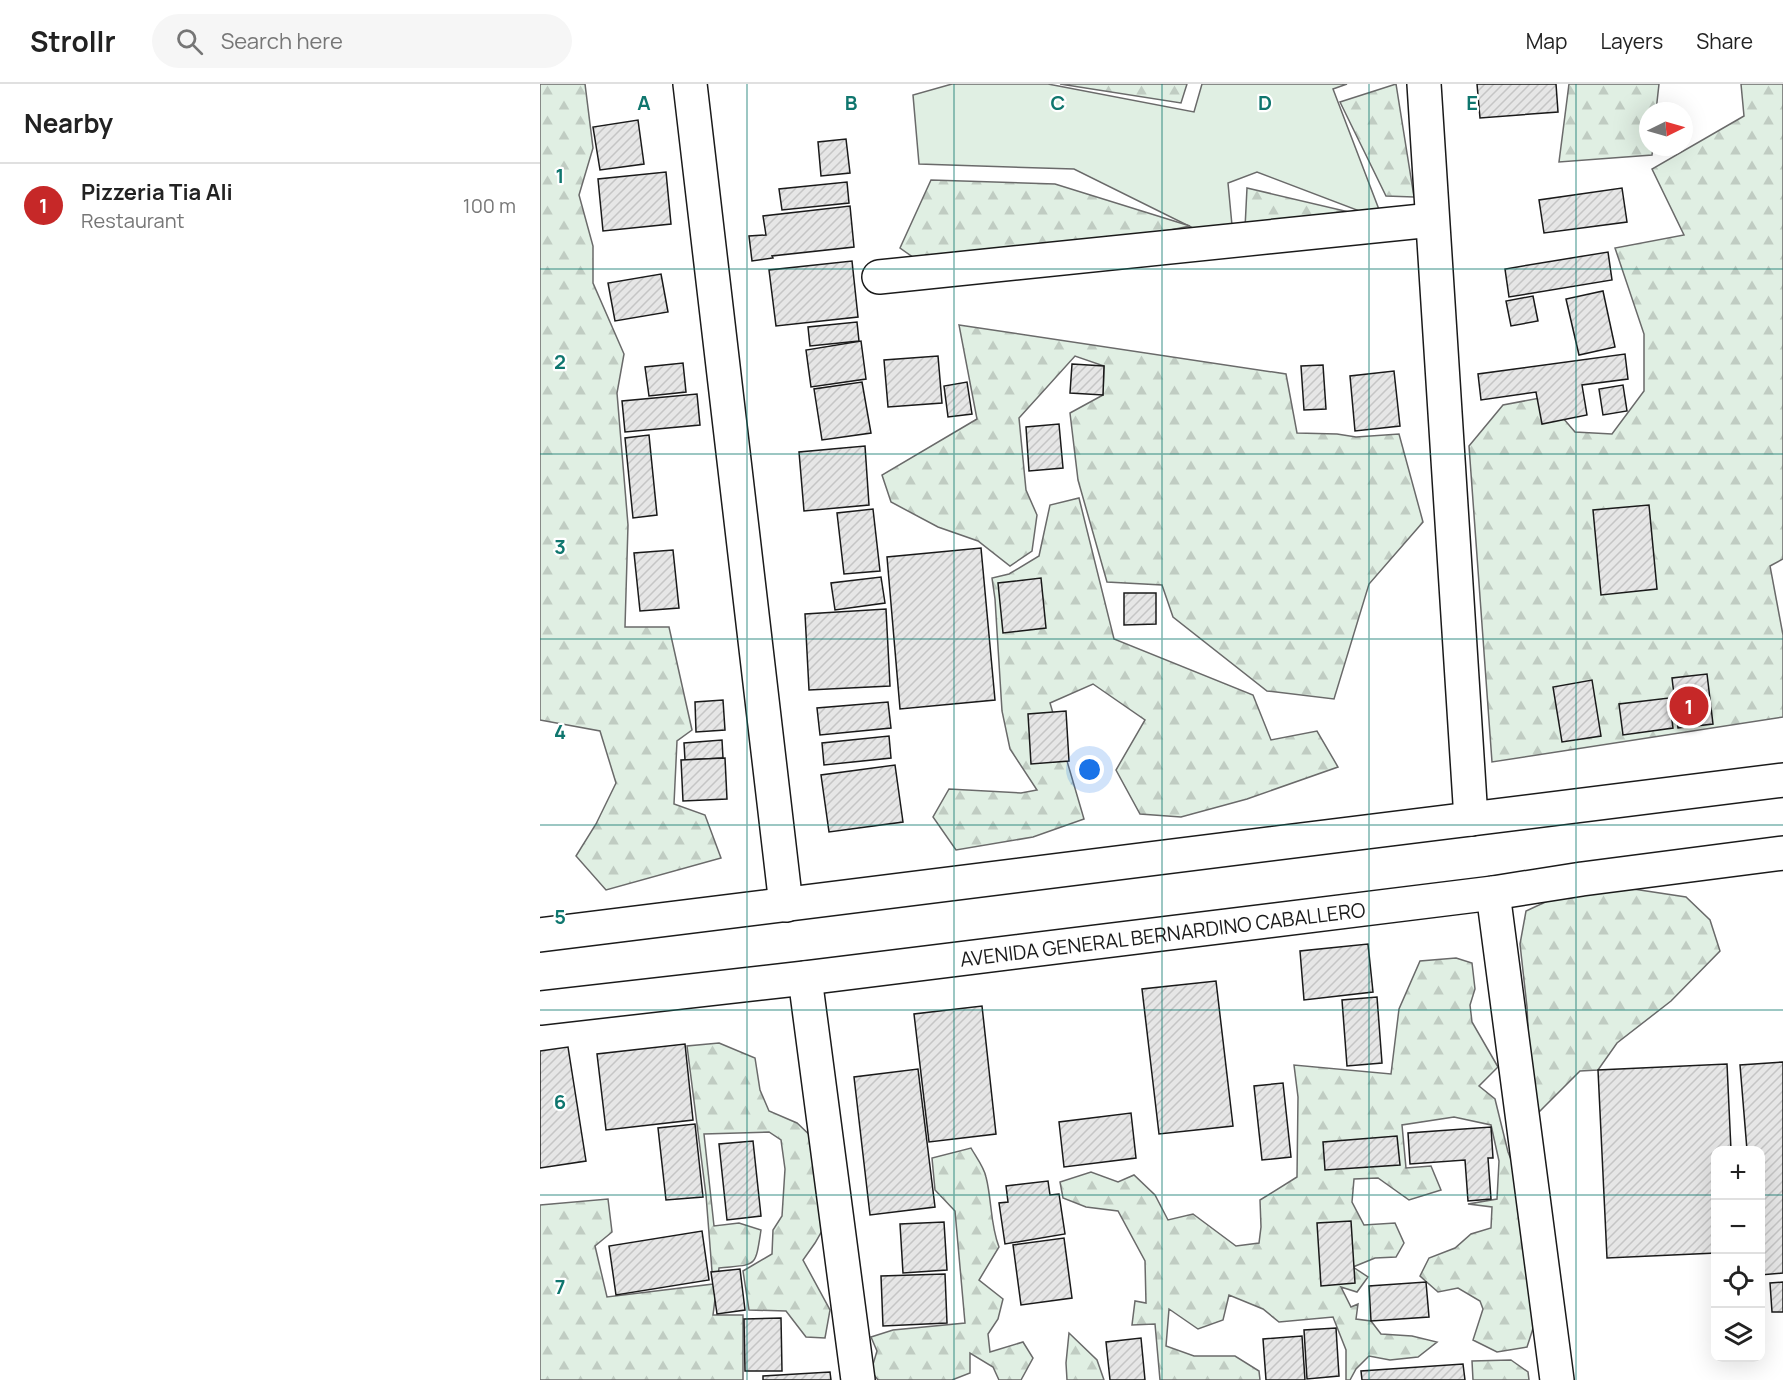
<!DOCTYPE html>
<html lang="en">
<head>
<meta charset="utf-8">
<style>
  body { margin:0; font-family:Manrope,sans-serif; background:#f6f6f6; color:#222 }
  .controls { position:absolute; right:18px; bottom:18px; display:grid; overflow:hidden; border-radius:12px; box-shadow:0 6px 24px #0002 }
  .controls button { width:54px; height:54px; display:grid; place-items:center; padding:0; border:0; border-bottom:2px solid #e0e0e0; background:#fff; color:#222; font:30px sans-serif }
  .compass { position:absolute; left:1099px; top:18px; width:54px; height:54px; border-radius:50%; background:#fff; box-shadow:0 6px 24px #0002; rotate:85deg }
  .you { position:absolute; left:550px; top:686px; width:21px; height:21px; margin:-15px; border:4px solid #fff; border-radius:50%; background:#1a73e8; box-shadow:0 0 0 9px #1a73e833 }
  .badge { display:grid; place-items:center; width:39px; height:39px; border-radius:50%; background:#c62828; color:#fff; font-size:20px; font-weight:700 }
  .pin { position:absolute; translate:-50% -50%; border:3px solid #fff; box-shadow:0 2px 6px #0006 }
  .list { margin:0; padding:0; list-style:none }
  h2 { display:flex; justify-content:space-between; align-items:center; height:78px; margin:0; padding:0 24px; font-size:26px }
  h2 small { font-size:20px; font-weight:400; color:#767676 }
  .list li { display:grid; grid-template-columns:39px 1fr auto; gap:18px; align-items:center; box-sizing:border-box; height:84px; padding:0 24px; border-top:2px solid #e0e0e0 }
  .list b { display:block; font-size:22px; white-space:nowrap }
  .list p { margin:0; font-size:20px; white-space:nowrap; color:#767676 }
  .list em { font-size:20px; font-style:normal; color:#767676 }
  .icon { flex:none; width:33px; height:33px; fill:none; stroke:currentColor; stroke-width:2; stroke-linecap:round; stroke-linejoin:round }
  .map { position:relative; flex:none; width:1243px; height:1296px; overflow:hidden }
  header { display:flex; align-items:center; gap:36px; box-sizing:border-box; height:84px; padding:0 30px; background:#fff; border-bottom:2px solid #e0e0e0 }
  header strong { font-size:28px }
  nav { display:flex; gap:33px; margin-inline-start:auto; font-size:21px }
  .search { width:420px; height:54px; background:#f6f6f6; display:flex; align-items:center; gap:15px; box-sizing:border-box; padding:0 21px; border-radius:33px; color:#767676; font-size:22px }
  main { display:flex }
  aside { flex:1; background:#fff }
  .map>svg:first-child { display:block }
  .grass { fill:#e0efe3; stroke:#6a6a6a; stroke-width:1.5 }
  .forest { fill:url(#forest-firs); stroke:#6a6a6a; stroke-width:1.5 }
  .building { fill:url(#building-hatch); stroke:#1a1a1a; stroke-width:1.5 }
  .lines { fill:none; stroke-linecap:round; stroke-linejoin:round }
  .minor-casing { stroke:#1a1a1a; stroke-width:36 }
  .secondary-casing { stroke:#1a1a1a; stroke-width:36 }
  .minor { stroke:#fff; stroke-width:33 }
  .secondary { stroke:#fff; stroke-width:33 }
  .grid { fill:none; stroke:#0f766e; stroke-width:1.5; stroke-opacity:0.55 }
  .labels { text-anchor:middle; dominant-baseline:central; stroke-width:4.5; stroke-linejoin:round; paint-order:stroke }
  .street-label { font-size:20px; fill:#1a1a1a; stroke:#fff }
  .grid-label { font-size:20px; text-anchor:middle; font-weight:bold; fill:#0f766e; stroke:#fff; stroke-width:4.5; stroke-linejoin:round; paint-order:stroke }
</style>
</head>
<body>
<header>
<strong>Strollr</strong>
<div class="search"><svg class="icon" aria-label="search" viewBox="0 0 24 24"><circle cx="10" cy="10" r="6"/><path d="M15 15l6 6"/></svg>Search here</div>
<nav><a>Map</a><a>Layers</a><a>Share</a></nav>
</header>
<main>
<aside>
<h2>Nearby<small></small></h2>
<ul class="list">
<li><span class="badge">1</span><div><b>Pizzeria Tia Ali</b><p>Restaurant</p></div><em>100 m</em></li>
</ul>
</aside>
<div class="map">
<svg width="1243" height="1296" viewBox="0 0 1243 1296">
  <defs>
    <pattern id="forest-firs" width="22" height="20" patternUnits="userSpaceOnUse" patternTransform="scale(1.5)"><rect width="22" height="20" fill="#e0efe3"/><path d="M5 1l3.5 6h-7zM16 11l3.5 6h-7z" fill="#c0ccc2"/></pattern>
    <pattern id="building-hatch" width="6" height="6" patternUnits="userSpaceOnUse" patternTransform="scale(1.5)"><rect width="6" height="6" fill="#e6e6e6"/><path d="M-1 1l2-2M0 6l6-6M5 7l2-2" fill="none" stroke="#c5c5c5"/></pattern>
  </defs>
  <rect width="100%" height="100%" fill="#fff"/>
  <polygon class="grass" points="412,0 508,0 654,28 662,0 807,0 793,5 843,136 717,88 688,99 693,152 665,150 534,85 379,80 373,11"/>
  <g class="forest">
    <polygon points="0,0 45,0 53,64 39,111 53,162 53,199 84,270 77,309 88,441 85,543 129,543 152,646 137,657 134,720 165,731 181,774 66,806 36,772 56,740 76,699 60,647 0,636"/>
    <polygon points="520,0 647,0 641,19"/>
    <polygon points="856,0 874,113 846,112 800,18"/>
    <polygon points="1029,0 1119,0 1116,27 1108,27 1108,63 1113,63 1112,71 1019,78"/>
    <polygon points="1201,0 1243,0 1243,475 1230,482 1243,551 1243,633 952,678 929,362 963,321 1005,313 1035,348 1072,350 1104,307 1104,250 1075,164 1144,151 1112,85 1204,32"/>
    <polygon points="391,96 515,100 650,142 401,193 360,164"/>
    <polygon points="707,104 843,136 705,144"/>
    <polygon points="419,241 746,290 757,349 797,350 816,353 859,350 883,438 829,500 794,615 727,607 633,533 622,501 567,498 538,396 530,329 563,311 564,282 535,272 479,334 486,406 497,431 492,467 470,482 438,457 398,443 351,418 342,391 437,335"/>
    <polygon points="539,414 574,555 713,611 731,656 777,647 798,683 707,715 641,733 600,730 576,686 605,636 553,600 510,619 544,735 493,753 416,766 393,733 409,705 481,709 497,706 470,665 462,627 455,515 452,494 469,490 499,472 510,421"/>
    <polygon points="1080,803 1146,813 1170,836 1180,867 1131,917 1077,959 1058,986 1040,987 992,1035 987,923 980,860 986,827 1014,814"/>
    <polygon points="916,874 932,879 935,905 930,921 932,938 958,983 939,1002 955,1015 968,1068 981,1100 999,1226 987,1263 957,1268 933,1256 943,1225 940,1217 918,1204 898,1208 880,1192 889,1174 915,1164 931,1150 951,1144 952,1123 928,1120 957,1115 959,1077 951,1041 914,1033 862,1041 866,1084 891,1082 901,1106 869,1116 838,1094 814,1095 812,1118 824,1141 855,1139 864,1159 856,1173 835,1174 813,1183 828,1193 817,1208 801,1203 811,1223 818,1220 816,1235 831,1237 841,1250 872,1252 897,1258 878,1273 850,1276 829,1272 816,1285 810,1296 806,1296 806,1266 793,1233 739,1238 723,1225 689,1211 683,1236 658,1245 629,1225 626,1262 654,1272 695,1272 719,1287 720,1296 620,1296 615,1240 592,1241 595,1217 606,1219 605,1177 578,1127 546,1123 523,1114 520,1098 551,1088 578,1098 594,1091 615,1111 628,1136 653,1130 696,1162 719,1159 721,1143 720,1116 757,1093 758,1013 754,981 851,990 859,925 880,877"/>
    <path d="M179 959 215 974 220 1006 229 1027 257 1039 295 1075 299 1117 275 1159 263 1176 290 1226 285 1254 266 1253 246 1227 209 1226 203 1187 232 1170 233 1146 242 1132 245 1085 241 1056 229 1048 164 1050 174 1142 199 1139 221 1146C215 1185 217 1180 179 1184L173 1231H203V1296H0V1121L68 1115 72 1148 55 1162 67 1213 173 1200 166 1111 147 962Z"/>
    <path d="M431 1064C436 1073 444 1083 446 1093 452 1116 450 1140 459 1163L439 1196 463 1215 458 1235 448 1250 450 1268 483 1258 493 1274 481 1296H459L453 1283 430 1269V1289L412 1296H338L331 1287 337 1267 331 1253 353 1246 425 1239 415 1127 395 1106 392 1074Z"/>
    <polygon points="529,1249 557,1276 564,1296 527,1296 526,1279"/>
    <polygon points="971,1276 988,1288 989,1296 933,1296 932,1277"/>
  </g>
  <g class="building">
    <polygon points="937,0 1016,0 1018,28 940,34"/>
    <polygon points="98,36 104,80 60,86 53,43"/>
    <polygon points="306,55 310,89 281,92 278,58"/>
    <polygon points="126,88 131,140 63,147 58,95"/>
    <polygon points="307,98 309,119 242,126 239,105"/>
    <polygon points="1082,104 1087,138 1004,149 999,116"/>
    <polygon points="310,122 314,163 232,172 233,174 212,177 209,152 226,151 223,132"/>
    <polygon points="1068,168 1072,196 969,213 965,185"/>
    <polygon points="312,177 318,233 236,242 229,186"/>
    <polygon points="121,190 128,228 75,237 68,199"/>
    <polygon points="1063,207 1075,263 1039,271 1026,215"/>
    <polygon points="993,212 998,237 971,242 966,217"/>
    <polygon points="317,238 319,257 270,262 268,243"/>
    <polygon points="321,257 326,295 271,303 266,266"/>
    <polygon points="1085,270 1088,295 1042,301 1047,331 1002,340 996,308 941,316 938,290"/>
    <polygon points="398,272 402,319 348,323 344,276"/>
    <polygon points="143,279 146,308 109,312 105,283"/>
    <polygon points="532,280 564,282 563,311 530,309"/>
    <polygon points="783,281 786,325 764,326 761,282"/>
    <polygon points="854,287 860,342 815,347 810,292"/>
    <polygon points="322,298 331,349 282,356 274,305"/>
    <polygon points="427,298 432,330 408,333 404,302"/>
    <polygon points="1083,301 1087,327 1063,331 1059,305"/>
    <polygon points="157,310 160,341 85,348 82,317"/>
    <polygon points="519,340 523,384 489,387 486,343"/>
    <polygon points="109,351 117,431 93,434 85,354"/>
    <polygon points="325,362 329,421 264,427 259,368"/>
    <polygon points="1109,421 1117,505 1061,511 1053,426"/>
    <polygon points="333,425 340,487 304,490 297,429"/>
    <polygon points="441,464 455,616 360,625 347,473"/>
    <polygon points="133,466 139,524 100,527 94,469"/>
    <polygon points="341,493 345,519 295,526 291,499"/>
    <polygon points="501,494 506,544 463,549 458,499"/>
    <polygon points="584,509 616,509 616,540 584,541"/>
    <polygon points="346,525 350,602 269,606 265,530"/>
    <polygon points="1167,590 1173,640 1138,644 1132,594"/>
    <polygon points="1052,596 1061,652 1022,658 1013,603"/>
    <polygon points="1129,614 1133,644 1083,651 1079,620"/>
    <polygon points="183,616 185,646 156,648 155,618"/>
    <polygon points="348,618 351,644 280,651 277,624"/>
    <polygon points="526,627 529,677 491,680 488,630"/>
    <polygon points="349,652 351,674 284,681 282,659"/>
    <polygon points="182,656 183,674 145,676 144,659"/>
    <polygon points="185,674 187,715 143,717 141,676"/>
    <polygon points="355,681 363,738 289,748 281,691"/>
    <polygon points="828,860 833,908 764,916 760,867"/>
    <polygon points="676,897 693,1042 619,1050 602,905"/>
    <polygon points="837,913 842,979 807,982 802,916"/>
    <polygon points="442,922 456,1050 389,1058 374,930"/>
    <polygon points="145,960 153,1036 66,1046 57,970"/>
    <polygon points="28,963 46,1077 0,1084 0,967"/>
    <polygon points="1243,978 1243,1189 1220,1191 1220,1066 1207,1066 1200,981"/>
    <polygon points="1187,980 1191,1066 1176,1066 1176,1169 1067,1174 1058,986"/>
    <polygon points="378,985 395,1123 330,1131 314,993"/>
    <polygon points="743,999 751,1073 722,1076 714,1002"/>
    <polygon points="591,1029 596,1074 524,1083 519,1038"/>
    <polygon points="155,1040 163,1113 126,1116 118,1044"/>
    <polygon points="951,1043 953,1074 948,1074 951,1115 928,1117 925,1076 870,1080 868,1049"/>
    <polygon points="857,1052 860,1081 785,1086 783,1058"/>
    <polygon points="213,1057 221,1132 187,1136 179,1060"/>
    <polygon points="508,1097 510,1111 519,1110 525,1150 465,1160 459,1119 468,1118 466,1102"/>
    <polygon points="811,1137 815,1199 781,1202 777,1139"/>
    <polygon points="404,1138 407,1186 363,1189 360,1140"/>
    <polygon points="162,1147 169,1196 76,1211 69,1162"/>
    <polygon points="524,1154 532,1214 481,1221 473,1161"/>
    <polygon points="200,1185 205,1226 177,1230 171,1188"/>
    <polygon points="405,1190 407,1239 343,1242 341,1192"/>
    <polygon points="886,1198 889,1233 831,1237 829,1202"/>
    <polygon points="1243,1198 1243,1228 1232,1228 1230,1199"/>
    <polygon points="241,1234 242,1287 205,1287 204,1235"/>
    <polygon points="796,1244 799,1292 767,1295 764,1246"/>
    <polygon points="762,1252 765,1296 726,1296 723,1255"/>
    <polygon points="601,1254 605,1296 570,1296 566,1258"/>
    <polygon points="923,1280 925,1296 822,1296 821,1287"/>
    <polygon points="290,1288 291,1296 223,1296 223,1292"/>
  </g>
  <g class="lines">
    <defs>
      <g id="minor">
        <polyline points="150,0 246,821"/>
        <polyline points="884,0 931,735"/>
        <polyline points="339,193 892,136"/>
        <polyline points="953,809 1017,1296"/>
        <polyline points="265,894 318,1296"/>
      </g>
      <g id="secondary">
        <polyline points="0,851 1243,696"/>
        <path id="s1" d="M0 924 265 894 953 809 1042 795 1243 769"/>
      </g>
    </defs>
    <use href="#minor" class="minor-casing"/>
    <use href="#secondary" class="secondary-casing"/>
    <use href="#minor" class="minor"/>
    <use href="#secondary" class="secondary"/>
  </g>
  <path class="grid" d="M207 0V1296M414 0V1296M622 0V1296M829 0V1296M1036 0V1296M0 185H1243M0 370H1243M0 555H1243M0 741H1243M0 926H1243M0 1111H1176M1220 1111H1243"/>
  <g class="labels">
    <g class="street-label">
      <text stroke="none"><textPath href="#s1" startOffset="627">AVENIDA GENERAL BERNARDINO CABALLERO</textPath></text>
    </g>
  </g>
  <g class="grid-label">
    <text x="104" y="26">A</text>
    <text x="311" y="26">B</text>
    <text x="518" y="26">C</text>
    <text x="725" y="26">D</text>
    <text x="932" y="26">E</text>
    <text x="20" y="99">1</text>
    <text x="20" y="285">2</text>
    <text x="20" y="470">3</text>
    <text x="20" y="655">4</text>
    <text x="20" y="840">5</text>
    <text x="20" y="1025">6</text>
    <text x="20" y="1210">7</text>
  </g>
</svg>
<div class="controls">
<button>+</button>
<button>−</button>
<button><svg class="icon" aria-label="locate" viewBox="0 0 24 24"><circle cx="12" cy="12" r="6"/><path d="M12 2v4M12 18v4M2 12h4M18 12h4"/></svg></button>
<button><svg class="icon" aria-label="layers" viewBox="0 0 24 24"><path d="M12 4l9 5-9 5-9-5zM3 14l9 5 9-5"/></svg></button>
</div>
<svg class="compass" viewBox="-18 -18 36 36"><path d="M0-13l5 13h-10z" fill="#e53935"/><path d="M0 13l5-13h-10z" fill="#767676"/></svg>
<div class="you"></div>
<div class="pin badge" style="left:1149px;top:622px">1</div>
</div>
</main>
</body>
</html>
